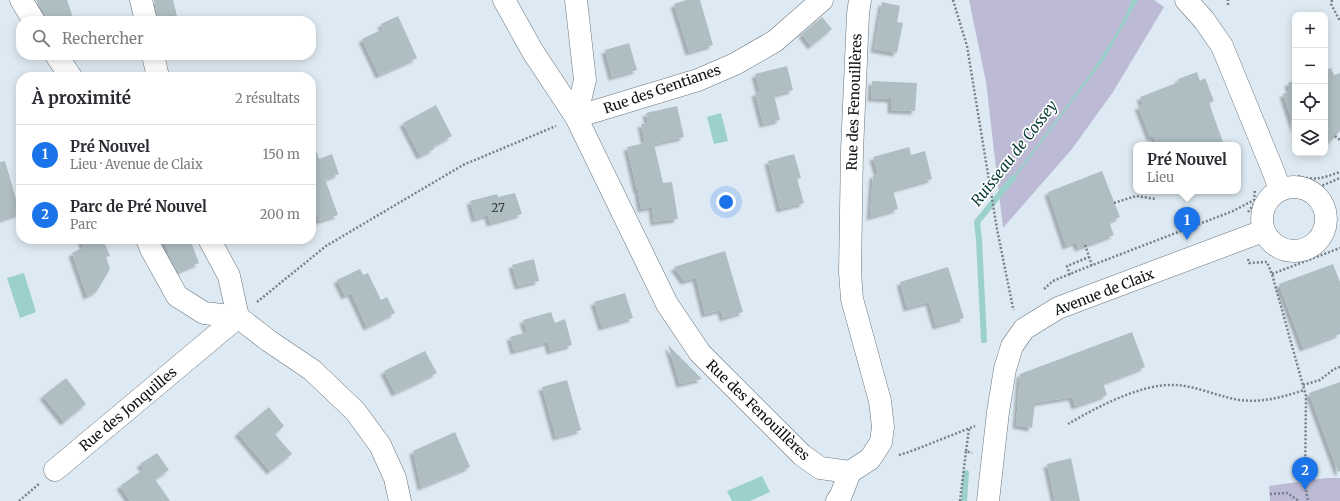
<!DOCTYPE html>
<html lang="fr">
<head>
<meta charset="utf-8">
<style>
  body { margin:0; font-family:Merriweather,serif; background:#f2f2f3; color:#2b2b33 }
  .controls { position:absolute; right:12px; top:12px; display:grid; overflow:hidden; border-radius:8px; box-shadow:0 2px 10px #0003 }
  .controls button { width:36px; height:36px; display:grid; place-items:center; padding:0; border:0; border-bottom:1px solid #e1e1e2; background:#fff; color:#2b2b33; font:20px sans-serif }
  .you { position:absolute; left:726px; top:202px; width:14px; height:14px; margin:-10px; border:3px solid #fff; border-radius:50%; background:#1a73e8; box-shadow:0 0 0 6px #1a73e833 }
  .badge { display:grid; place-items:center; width:26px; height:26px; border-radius:50%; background:#1a73e8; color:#fff; font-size:13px; font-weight:700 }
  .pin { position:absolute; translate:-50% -33px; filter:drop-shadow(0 1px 2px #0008) }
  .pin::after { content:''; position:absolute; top:21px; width:14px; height:12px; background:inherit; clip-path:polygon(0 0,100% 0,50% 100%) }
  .popup { position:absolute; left:1133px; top:142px; width:108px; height:52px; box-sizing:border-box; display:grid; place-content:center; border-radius:8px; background:#fff; filter:drop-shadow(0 1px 3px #0005); font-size:13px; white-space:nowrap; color:#7c7c81 }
  .popup b { font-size:15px; color:#2b2b33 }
  .popup::after { content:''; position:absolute; left:50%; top:100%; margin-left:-8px; border:8px solid transparent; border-top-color:#fff }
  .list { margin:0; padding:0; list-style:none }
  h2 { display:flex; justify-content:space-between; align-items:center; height:52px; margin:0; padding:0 16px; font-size:17px }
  h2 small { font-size:13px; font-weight:400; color:#7c7c81 }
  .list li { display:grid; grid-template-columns:26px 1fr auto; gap:12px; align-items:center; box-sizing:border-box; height:60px; padding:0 16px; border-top:1px solid #e1e1e2 }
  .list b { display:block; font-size:15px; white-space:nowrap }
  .list p { margin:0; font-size:13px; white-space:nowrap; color:#7c7c81 }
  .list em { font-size:13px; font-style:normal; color:#7c7c81 }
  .icon { flex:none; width:22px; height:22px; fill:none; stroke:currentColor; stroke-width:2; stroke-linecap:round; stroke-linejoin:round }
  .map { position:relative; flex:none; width:1340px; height:501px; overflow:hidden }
  .search { position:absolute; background:#fff; box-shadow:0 2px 10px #0003; left:16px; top:16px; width:300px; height:44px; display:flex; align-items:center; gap:10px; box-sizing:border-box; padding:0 14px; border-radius:16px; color:#7c7c81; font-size:15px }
  .panel { position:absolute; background:#fff; box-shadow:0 2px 10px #0003; left:16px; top:72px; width:300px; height:172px; border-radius:16px }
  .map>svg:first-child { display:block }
  .green { fill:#bdbad5 }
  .water { fill:#9cd0ca }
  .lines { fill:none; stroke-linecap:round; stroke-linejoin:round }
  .stream { stroke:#9cd0ca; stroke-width:6 }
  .building { fill:#afbec2; filter:url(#shadow) }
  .minor-casing { stroke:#6a747c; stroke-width:23 }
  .major-casing { stroke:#6a747c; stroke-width:23 }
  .path { stroke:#788187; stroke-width:2.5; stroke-dasharray:2 2; stroke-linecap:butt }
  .minor { stroke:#fff; stroke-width:22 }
  .major { stroke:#fff; stroke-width:22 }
  .labels { text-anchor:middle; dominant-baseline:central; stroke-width:3.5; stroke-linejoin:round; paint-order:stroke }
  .number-label { font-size:12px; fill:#363d40 }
  .street-label { font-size:14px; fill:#0e1215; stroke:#fff }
  .water-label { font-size:15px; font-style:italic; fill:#053835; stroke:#fff }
</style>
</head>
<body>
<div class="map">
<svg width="1340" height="501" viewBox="0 0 1340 501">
  <defs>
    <filter id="shadow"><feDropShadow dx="-3.5" dy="3.5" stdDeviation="1" flood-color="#0004"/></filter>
  </defs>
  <rect width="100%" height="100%" fill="#deeaf3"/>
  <g class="green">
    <polygon points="969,0 1154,0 1164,7 1113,92 1072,149 1003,228 986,82"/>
    <polygon points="1326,478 1340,478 1340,501 1270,501 1269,486"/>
  </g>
  <g class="water">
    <path d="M1132 0H1138L1105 58 1009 186V182C1026 160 1042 138 1059 116 1086 80 1115 42 1132 0Z"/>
    <polygon points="721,113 728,141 714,144 707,117"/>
    <polygon points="24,273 36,312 20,318 7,278"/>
    <polygon points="762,476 770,492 750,501 732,501 727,491"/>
  </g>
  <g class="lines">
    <g class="stream">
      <polyline points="984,340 979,240 977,222 1013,178"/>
      <polyline points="964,501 966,473"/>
    </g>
  </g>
  <g class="building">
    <polygon points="36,0 67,0 74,21 47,21 45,14"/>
    <polygon points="154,0 173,0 177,16 158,20"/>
    <polygon points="686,0 700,0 713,45 689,52 674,4"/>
    <polygon points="882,2 900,6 897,22 903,23 897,53 874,49"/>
    <polygon points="398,16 417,58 379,75 362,39 383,29 381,24"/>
    <polygon points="822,17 832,29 811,46 802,34"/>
    <polygon points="629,43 637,70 612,77 605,50"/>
    <polygon points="787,66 793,90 774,95 780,120 763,124 755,93 760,92 755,74"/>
    <polygon points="1331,68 1334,75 1340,73 1340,131 1330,142 1325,143 1325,70"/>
    <polygon points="1197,72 1200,81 1205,78 1214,101 1209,103 1224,145 1157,145 1154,137 1150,137 1138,106 1143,105 1140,97 1179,82 1178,79"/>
    <polygon points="1295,80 1295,130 1283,94 1290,91 1288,83"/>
    <polygon points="872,81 917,83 915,111 891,110 891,99 871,98"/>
    <polygon points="436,105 452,136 433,146 434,149 420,156 403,123"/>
    <polygon points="677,106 684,137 654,144 663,183 672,182 678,219 654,222 652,207 641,209 638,190 637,190 627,147 645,143 641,124 648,123 646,113"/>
    <polygon points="311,145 314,145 319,159 332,154 339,174 325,179 338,215 319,221 311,197"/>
    <polygon points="909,147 911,155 925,151 932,179 893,190 898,209 870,217 873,175 878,174 873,157"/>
    <polygon points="794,154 801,178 797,179 804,203 780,209 768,161"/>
    <polygon points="5,161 20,213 0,220 0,162"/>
    <polygon points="1102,171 1120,217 1109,222 1114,235 1078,248 1076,242 1066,246 1048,192"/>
    <polygon points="515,193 522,214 490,223 488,215 475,219 470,201 497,194 498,197"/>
    <polygon points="81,239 103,239 110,256 106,257 110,269 97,291 87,296 72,253 84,247"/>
    <polygon points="164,239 190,239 199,263 178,272 171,260"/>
    <polygon points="725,251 743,312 723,318 721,310 705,314 696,278 684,281 674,267"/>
    <polygon points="534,259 539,281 518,286 512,265"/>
    <polygon points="1333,264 1340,282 1340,334 1303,348 1279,284"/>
    <polygon points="948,267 964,318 936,326 929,302 907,308 900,282"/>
    <polygon points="360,269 363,275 368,273 381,300 387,297 395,313 367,327 351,293 345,296 337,280"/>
    <polygon points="625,293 633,318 602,327 594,302"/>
    <polygon points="551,312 555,323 565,319 572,345 550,351 548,342 514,351 510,337 527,332 523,320"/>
    <polygon points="1132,332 1145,367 1103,383 1107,395 1075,406 1072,397 1035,403 1032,428 1016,425 1020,374"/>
    <polygon points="668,345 702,379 680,384"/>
    <polygon points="425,351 437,373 395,393 384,371"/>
    <polygon points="66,378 86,404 64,422 43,396"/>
    <polygon points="567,380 581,430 556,437 542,387"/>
    <polygon points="1340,382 1340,471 1338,472 1309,393"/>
    <polygon points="269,407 284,426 275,434 292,454 270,471 238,433"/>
    <polygon points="455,432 470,467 421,487 413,451"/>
    <polygon points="157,453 169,470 155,479 170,501 130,501 120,486 144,469 140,464"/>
    <polygon points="1071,458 1080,501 1055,501 1047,464"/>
  </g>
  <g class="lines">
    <defs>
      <g id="minor">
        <polyline points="21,0 34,21"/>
        <polyline points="141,0 146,21"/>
        <polyline points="504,0 533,52 576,117 667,304 700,353 802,455 820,468 850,472 870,459 881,442 883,427 880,401 852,299 850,272 852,151 858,14 860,0"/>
        <polyline points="576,0 585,80 576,117 698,80 735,64 775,41 822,0"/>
        <polyline points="56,55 71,77"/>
        <polyline points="153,55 158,77"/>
        <polyline points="147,239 151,249 177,296 204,313 238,317 269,341 312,370 355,411 380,445 395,478 400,501"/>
        <polyline points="209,239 229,276 238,317"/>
        <polyline points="55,470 238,317"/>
        <polyline points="837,501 841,495 850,472"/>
      </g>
      <g id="major">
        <polyline points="1186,0 1204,20 1222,46 1274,173 1280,190"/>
        <circle cx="1294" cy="219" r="32"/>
        <polyline points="988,501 998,412 1005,369 1012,346 1024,329 1058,308 1263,231"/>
      </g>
    </defs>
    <use href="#minor" class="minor-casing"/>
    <use href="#major" class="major-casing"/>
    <g class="path">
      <polyline points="953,0 967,46 997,229 1013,308 1014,310"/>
      <polyline points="1332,0 1331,4 1340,21"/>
      <polyline points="1228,5 1228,0"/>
      <polyline points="1335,136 1340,140"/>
      <path d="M1298 176C1317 181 1322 178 1340 172"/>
      <polyline points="1300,180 1319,187 1340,178"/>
      <polyline points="1114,203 1136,196 1156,199"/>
      <polyline points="1248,212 1259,197"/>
      <polyline points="1085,245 1092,265"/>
      <polyline points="1248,259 1249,263 1267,262 1272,274 1306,396 1305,485 1308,501"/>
      <polyline points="1272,274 1340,248"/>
      <polyline points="1070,275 1067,266 1089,257"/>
      <polyline points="1044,289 1053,281 1077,271 1233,211 1254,200 1255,189"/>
      <polyline points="257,302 326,246 463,165 556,126"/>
      <polyline points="1303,385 1320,380 1334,369 1340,367"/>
      <path d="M1068 424C1097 407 1142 383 1176 385 1193 386 1210 393 1226 397 1253 405 1278 399 1304 390"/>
      <polyline points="969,429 966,451 972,453"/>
      <polyline points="899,455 909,452 975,426"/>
      <polyline points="1270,494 1287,493 1299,501"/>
      <polyline points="19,501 40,483"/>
      <polyline points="960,501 966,451"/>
    </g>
    <use href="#minor" class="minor"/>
    <use href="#major" class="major"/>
  </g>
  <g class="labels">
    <g class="number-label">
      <text x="498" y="207">27</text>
    </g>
    <g class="street-label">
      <text transform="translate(662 89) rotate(-19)">Rue des Gentianes</text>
      <text transform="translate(854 102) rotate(-88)">Rue des Fenouillères</text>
      <text transform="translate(1104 292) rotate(-21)">Avenue de Claix</text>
      <text transform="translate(128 409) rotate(-40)">Rue des Jonquilles</text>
      <text transform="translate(758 410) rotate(44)">Rue des Fenouillères</text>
    </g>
    <g class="water-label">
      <text transform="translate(1014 153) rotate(-52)">Ruisseau de Cossey</text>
    </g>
  </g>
</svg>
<div class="controls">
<button>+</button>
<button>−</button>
<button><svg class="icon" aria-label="locate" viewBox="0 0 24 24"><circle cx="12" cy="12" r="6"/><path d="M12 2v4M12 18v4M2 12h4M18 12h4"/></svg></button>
<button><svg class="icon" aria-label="layers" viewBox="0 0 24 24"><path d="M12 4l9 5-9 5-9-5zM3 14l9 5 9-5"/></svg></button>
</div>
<div class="you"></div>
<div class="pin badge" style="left:1187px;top:240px">1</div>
<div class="popup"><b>Pré Nouvel</b>Lieu</div>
<div class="pin badge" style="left:1305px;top:490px">2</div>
<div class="search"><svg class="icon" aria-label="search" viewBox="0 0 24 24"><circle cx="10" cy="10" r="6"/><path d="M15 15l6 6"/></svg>Rechercher</div>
<section class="panel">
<h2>À proximité<small>2 résultats</small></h2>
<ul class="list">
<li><span class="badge">1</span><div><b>Pré Nouvel</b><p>Lieu · Avenue de Claix</p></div><em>150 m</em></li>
<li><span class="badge">2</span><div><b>Parc de Pré Nouvel</b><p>Parc</p></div><em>200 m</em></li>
</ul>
</section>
</div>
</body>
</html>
